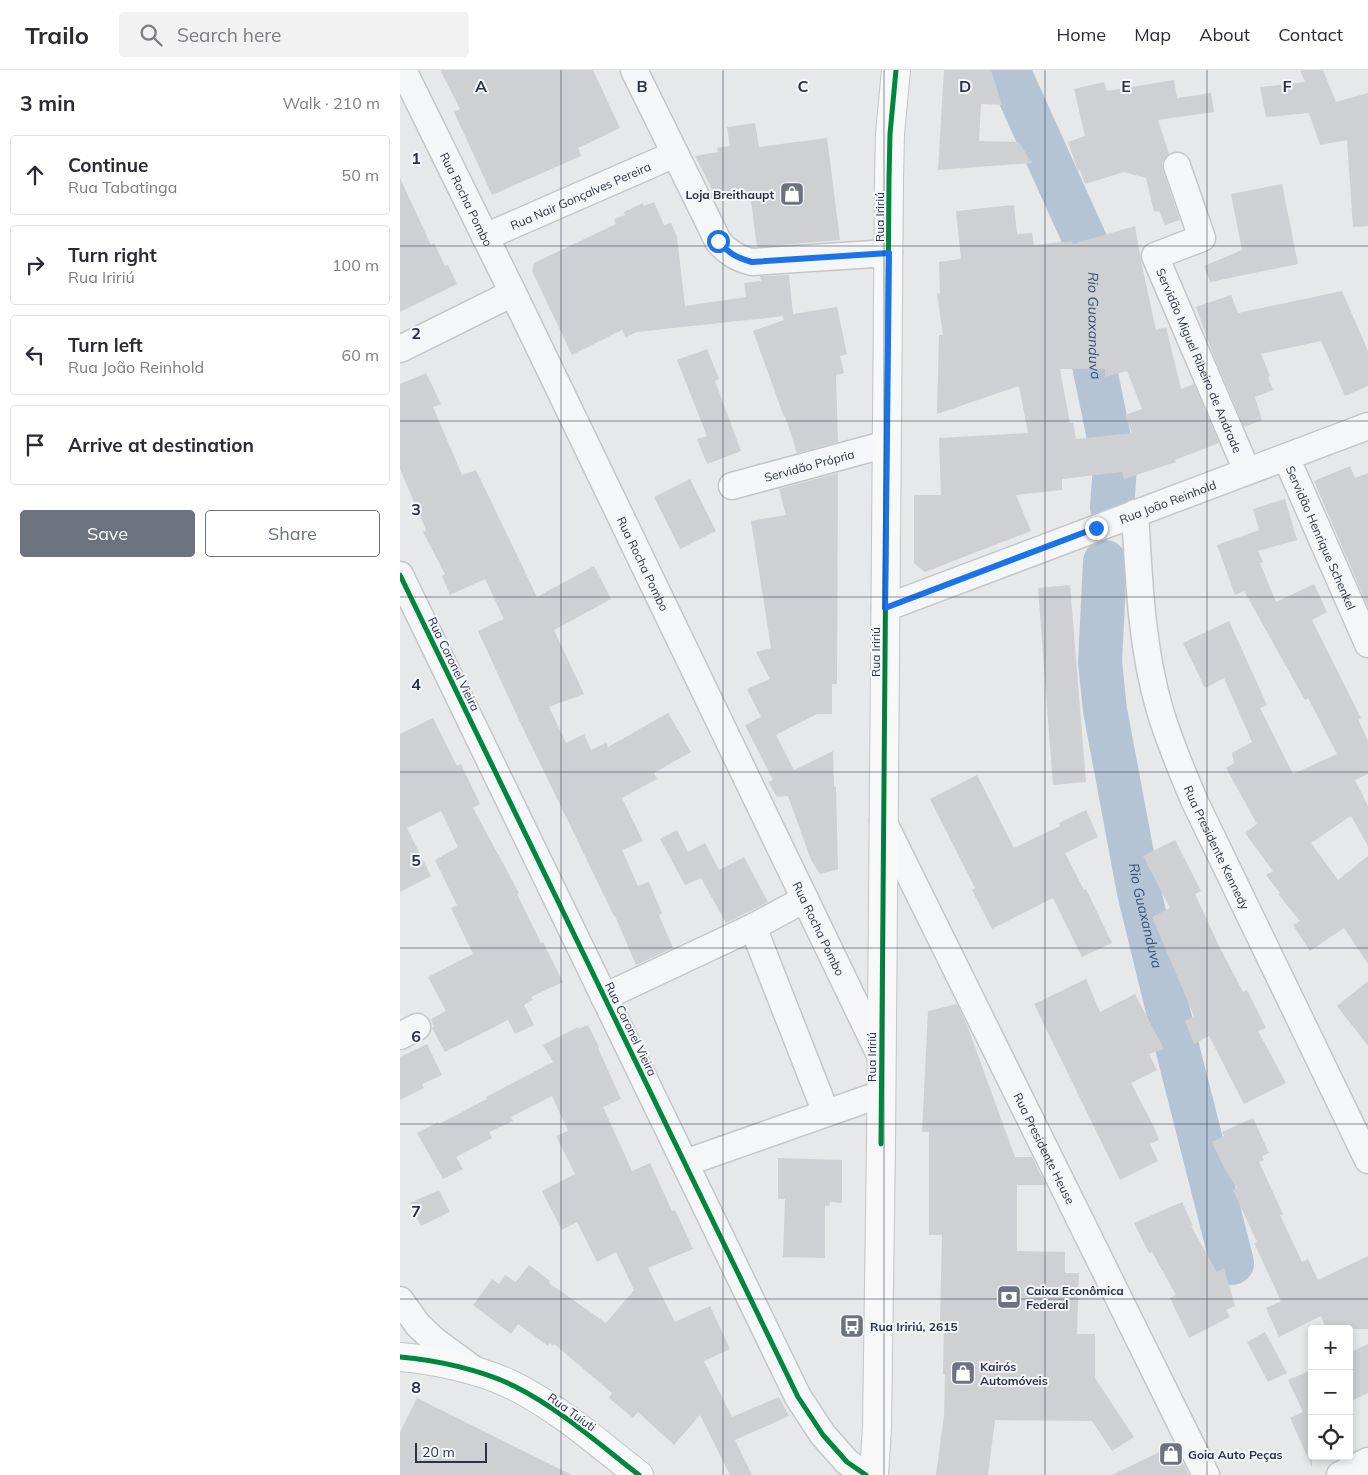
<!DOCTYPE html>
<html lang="en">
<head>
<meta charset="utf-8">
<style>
  body { margin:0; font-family:Mulish,sans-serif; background:#f2f2f3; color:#2b2b33 }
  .controls { position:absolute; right:15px; bottom:15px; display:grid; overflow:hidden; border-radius:5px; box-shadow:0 2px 8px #0003 }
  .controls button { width:45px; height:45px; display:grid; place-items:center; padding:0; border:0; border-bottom:1px solid #e1e1e2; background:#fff; color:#2b2b33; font:25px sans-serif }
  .scale { position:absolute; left:15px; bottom:12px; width:72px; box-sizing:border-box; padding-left:5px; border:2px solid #2b3445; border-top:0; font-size:14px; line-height:18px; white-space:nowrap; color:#2b3445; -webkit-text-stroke:4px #f4f6f9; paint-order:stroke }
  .stop { position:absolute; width:15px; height:15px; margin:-11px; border:4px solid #1a73e8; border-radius:50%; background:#fff }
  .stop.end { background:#1a73e8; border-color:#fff; box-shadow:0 1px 5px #0008 }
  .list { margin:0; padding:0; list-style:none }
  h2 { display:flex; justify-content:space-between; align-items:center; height:65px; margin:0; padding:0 20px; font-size:21px }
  h2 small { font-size:16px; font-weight:400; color:#7c7c81 }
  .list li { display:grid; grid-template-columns:32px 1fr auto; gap:15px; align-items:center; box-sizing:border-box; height:80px; margin:0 10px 10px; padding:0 10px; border:1px solid #e1e1e2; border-radius:5px }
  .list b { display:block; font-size:19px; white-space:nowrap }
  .list p { margin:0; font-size:16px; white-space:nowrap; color:#7c7c81 }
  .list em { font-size:16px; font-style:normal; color:#7c7c81 }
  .actions { display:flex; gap:10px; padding:15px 20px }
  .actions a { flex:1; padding:11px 0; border:1px solid #6c737f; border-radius:5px; text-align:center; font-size:18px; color:#6c737f }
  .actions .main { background:#6c737f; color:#fff }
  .icon { flex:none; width:28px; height:28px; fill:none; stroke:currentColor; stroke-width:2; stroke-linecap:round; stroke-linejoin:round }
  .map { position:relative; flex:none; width:968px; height:1405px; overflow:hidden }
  header { display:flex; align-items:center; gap:30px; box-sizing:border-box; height:70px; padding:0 25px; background:#fff; border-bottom:1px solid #e1e1e2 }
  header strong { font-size:24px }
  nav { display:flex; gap:28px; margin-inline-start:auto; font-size:18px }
  .search { width:350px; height:45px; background:#f2f2f3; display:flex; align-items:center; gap:12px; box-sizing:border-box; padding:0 18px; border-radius:5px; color:#7c7c81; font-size:19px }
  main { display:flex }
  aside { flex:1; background:#fff }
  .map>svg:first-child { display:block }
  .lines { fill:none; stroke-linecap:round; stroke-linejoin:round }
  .river { stroke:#b4c4d5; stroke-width:44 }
  .building { fill:#ced0d3; fill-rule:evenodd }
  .minor-casing { stroke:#c4c6c8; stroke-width:29 }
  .major-casing { stroke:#c2c5c8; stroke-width:30 }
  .minor { stroke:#f5f6f7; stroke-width:26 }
  .major { stroke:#f8f8f8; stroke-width:28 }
  .cycleway-casing { stroke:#f4f6f9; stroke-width:8 }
  .cycleway { stroke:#00873e; stroke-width:5 }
  .route { stroke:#1a73e8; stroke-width:6 }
  .grid { fill:none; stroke:#2b3445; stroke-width:1; stroke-opacity:0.55 }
  .labels { text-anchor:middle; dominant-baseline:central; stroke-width:4; stroke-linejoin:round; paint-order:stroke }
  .poi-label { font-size:12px; font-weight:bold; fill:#2b3445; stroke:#f4f6f9; text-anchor:start }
  .street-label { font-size:12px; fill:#2b3445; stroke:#f4f6f9 }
  .water-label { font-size:14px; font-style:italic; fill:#34527a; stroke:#f4f6f9 }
  .grid-label { font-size:16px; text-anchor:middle; font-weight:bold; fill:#2b3445; stroke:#f4f6f9; stroke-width:4; stroke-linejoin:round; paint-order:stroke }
</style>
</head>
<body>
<header>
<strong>Trailo</strong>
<div class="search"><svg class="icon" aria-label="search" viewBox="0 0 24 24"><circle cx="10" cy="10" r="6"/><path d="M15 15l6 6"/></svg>Search here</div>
<nav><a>Home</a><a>Map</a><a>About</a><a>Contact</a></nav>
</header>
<main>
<aside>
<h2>3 min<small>Walk · 210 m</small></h2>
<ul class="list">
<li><svg class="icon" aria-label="ahead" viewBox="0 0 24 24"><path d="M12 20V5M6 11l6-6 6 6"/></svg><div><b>Continue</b><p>Rua Tabatinga</p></div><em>50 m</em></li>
<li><svg class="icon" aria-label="right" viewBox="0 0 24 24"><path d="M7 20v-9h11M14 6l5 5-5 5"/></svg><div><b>Turn right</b><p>Rua Iririú</p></div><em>100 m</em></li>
<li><svg class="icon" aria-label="left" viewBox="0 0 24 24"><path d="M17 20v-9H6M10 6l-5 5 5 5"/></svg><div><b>Turn left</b><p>Rua João Reinhold</p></div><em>60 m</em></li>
<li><svg class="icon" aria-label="arrive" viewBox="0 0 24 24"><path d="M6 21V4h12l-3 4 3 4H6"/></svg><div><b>Arrive at destination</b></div></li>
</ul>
<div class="actions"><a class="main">Save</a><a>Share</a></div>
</aside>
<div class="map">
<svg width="968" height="1405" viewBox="0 0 968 1405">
  <rect width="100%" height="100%" fill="#e6e8ea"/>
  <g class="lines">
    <g class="river">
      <path id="s1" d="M608 0 693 188 694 295 715 397 712 437"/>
      <path id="s2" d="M705 492 700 592 705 640 739 822 772 957 832 1193"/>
    </g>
  </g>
  <g class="building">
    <polygon points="40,0 193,0 220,58 178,78 181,86 92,125 54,42 60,39"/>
    <polygon points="544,0 591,0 602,35 581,34 579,71 619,72 632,93 538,100"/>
    <polygon points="900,0 923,0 936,32 968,23 968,156 953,157 947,70 920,75 909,43 866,47 860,17 905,12"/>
    <polygon points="774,10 777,28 811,23 814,42 758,50 769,84 762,93 763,101 780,150 765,155 759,141 754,142 746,108 724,102 685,114 680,100 678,101 668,72 685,66 674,19 704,12 707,21"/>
    <polygon points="355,53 359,77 427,68 440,170 357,177 350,123 325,127 325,123 315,125 295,86 318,82 317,78 330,76 327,57"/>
    <polygon points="0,108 31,175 34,173 45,196 48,195 57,214 0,242"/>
    <polygon points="882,114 898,194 810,212 804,196 842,180 831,124"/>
    <polygon points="254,132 264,155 271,153 277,167 285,236 346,227 344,213 361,211 360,206 389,205 393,244 437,237 447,284 440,286 444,303 436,305 438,372 397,383 385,346 384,347 353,261 384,250 383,246 384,246 237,262 226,267 222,260 172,285 132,201 134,193 216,154 214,149 225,145 224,142 243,133 244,136"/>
    <path d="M614 135 617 164 632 163 634 175 672 171 673 174 735 156 741 191 756 260 766 257 781 319 794 314 819 373 775 390 776 392 724 409 722 402 662 409V420L616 425 631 461 525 502 514 493V425H541L539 368 628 363 619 316 537 344 539 265H543L537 224 540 223 539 192 561 189 556 141ZM660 299H705V307L727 301 742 339 725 345 732 363 676 369 673 353H670Z"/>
    <polygon points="942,221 968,281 968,316 945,326 921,271 861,284 870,306 868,307 873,320 855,327 862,350 844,357 813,284 796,237 831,225 838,243"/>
    <polygon points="307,279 319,309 315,311 341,381 307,394 297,369 307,366 277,290"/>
    <polygon points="26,303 41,334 33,337 62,405 76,400 137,527 194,496 211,529 154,560 184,624 149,637 166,673 184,664 191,680 206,673 208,677 268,643 291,682 254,703 257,709 222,728 243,771 222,780 238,816 249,812 262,843 259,845 273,878 236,895 215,846 214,846 119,650 78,561 104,549 85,509 50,525 42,506 45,504 23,462 26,460 0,399 0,314"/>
    <polygon points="950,396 955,408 968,403 968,537 914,411"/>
    <polygon points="438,403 437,614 432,614 432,644 417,644 376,665 394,700 433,681 434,717 436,717 438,799 420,804 411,790 388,726 377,727 368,712 373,710 345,655 361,647 347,619 370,609 356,582 371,578 351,451 386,445 379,419"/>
    <polygon points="290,409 316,461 280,479 254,427"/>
    <polygon points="885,429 897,470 858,481 863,492 860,493 876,532 914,514 927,542 912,550 961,648 958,649 968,671 968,704 955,710 968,736 968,776 951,746 911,773 938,810 968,786 968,894 944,858 910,881 893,855 900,851 878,824 880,823 866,805 873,801 845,763 857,754 826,698 834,693 832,683 852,672 824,608 805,618 783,573 829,551 867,635 860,638 893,704 937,684 908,628 905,630 844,521 835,525 817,475 859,460 853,439"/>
    <polygon points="670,515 686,712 653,715 638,518"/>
    <polygon points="33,648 57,696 61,694 80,734 73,738 119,823 117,824 141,873 143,872 163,912 131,927 133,930 124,935 134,955 115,964 108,950 45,982 32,958 34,957 31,949 46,941 28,907 73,884 51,838 57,835 35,790 58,777 41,741 7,758 31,806 0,822 0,664"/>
    <polygon points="577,705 614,778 660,756 659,753 686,740 698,767 665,783 684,820 686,819 712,873 682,887 653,828 592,859 572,820 575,818 530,729"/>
    <polygon points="277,760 288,782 305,773 319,800 344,787 368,832 326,853 301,808 285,815 260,769"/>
    <polygon points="775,770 801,821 795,824 820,878 843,922 847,920 866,958 858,961 886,1013 844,1034 809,966 794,974 785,951 794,946 752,847 770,838 743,786"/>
    <polygon points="686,909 700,942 735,924 764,979 749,984 757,1000 731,1013 754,1057 759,1070 750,1074 758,1091 720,1110 634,934"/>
    <polygon points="968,911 968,976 937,936"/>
    <polygon points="557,934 567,955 615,1087 632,1087 646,1115 617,1115 617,1181 665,1182 665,1203 679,1203 677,1264 695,1264 695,1308 734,1367 712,1381 692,1351 595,1350 588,1405 536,1405 544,1345 545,1305 543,1304 544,1251 540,1251 542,1165 529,1165 529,1062 522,1062 528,941"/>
    <polygon points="188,955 199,977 198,978 221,1029 203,1037 232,1101 250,1093 272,1141 275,1140 293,1179 248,1198 275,1252 310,1236 330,1279 304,1291 332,1347 379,1327 389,1346 335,1370 352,1405 330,1405 300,1345 274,1375 238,1342 233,1348 209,1328 212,1323 154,1274 153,1276 150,1273 148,1276 118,1254 111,1264 73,1235 92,1209 99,1214 105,1205 116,1212 129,1195 150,1211 149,1213 206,1253 234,1220 216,1182 197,1192 177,1152 162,1160 142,1121 175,1104 156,1066 168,1061 152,1026 111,1047 113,1051 89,1062 92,1068 56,1087 63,1099 43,1109 17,1063 38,1052 39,1054 87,1029 86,1027 153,992 143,975 178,957 179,959"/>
    <polygon points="27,974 42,1005 22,1014 24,1018 0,1030 0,987"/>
    <polygon points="853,1048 869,1083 862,1086 864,1090 859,1092 883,1144 880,1145 902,1192 908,1189 918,1210 968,1186 968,1259 926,1259 921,1246 879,1267 866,1238 881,1231 854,1173 857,1172 833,1120 837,1118 825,1100 812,1072 824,1066 822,1062"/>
    <polygon points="378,1088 442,1090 442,1133 430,1132 430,1136 425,1136 425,1188 383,1187 385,1129 378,1129"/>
    <polygon points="39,1120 50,1142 21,1156 10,1133"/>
    <polygon points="782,1132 793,1156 791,1156 817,1202 824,1198 835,1236 826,1240 830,1247 789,1268 770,1228 776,1225 752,1182 749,1183 734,1153"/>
    <polygon points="865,1262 887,1303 868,1312 847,1272"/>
    <polygon points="968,1274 968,1323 949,1332 949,1283"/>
    <polygon points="912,1300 912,1397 890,1348 903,1342 888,1310"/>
    <polygon points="17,1328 172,1405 0,1405 0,1362"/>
    <polygon points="774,1375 789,1405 712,1405"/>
  </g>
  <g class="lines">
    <defs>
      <g id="minor">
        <path id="s3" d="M3 0 113 223 481 987"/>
        <path d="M234 0 318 171C328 183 337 188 352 192L489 183"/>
        <path id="s4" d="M777 96 802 168 755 186 847 401"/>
        <path id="s5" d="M85 167 275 84"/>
        <polyline points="0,279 113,223"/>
        <path id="s6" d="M886 387 968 574"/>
        <path id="s7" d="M332 416 487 374"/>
        <path id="s8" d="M735 443C739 508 741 574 759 637 768 669 781 699 794 730L968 1090"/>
        <polyline points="0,505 398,1327 423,1365 447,1392 466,1405"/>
        <path id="s9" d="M485 538 968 356"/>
        <path id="s10" d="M483 751 806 1405"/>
        <polyline points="353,857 426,1043"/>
        <polyline points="204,927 353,857 405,829"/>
        <polyline points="0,966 17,957"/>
        <polyline points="285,1093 481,1024"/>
        <polyline points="0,1230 18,1255 35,1271 76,1301"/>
        <polyline points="940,1405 968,1391"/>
      </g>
      <g id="major">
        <path d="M0 1287C36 1290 82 1300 114 1316 160 1339 199 1374 239 1405"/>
        <polyline points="474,1405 477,1357 481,1074 489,109 490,64 496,0"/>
      </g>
    </defs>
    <use href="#minor" class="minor-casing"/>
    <use href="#major" class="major-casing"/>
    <use href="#minor" class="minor"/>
    <use href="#major" class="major"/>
    <defs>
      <g id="cycleway">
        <polyline points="0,505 398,1327 423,1365 447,1392 466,1405"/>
        <polyline points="481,1074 489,109 490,64 496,0"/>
        <path d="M0 1287C36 1290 82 1300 114 1316 160 1339 199 1374 239 1405"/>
      </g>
    </defs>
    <use href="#cycleway" class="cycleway-casing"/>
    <use href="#cycleway" class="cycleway"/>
  </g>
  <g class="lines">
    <path class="route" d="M318 171C328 183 337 188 352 192L489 183 485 538 696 458"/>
  </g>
  <path class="grid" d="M161 0V1405M323 0V1405M484 0V1405M645 0V1405M807 0V1405M0 176H968M0 351H968M0 527H968M0 702H968M0 878H968M0 1054H968M0 1229H968"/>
  <defs>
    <symbol id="shop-square" viewBox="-11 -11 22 22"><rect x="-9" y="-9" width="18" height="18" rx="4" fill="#6c737f" stroke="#f4f6f9"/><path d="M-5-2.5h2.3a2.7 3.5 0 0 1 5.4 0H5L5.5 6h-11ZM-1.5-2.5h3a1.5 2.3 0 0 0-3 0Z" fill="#fff"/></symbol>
    <symbol id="bank-square" viewBox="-11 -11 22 22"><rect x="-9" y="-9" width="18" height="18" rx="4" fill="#6c737f" stroke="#f4f6f9"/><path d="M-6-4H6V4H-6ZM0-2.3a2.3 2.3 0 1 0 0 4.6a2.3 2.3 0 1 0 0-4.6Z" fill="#fff"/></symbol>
    <symbol id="bus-square" viewBox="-11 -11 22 22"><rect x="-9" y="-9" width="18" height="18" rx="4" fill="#6c737f" stroke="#f4f6f9"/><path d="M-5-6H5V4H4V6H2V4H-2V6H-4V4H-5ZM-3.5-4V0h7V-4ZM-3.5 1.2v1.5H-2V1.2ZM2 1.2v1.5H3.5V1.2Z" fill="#fff"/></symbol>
  </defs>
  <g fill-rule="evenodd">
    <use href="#shop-square" x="378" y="110" width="28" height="28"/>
    <use href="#bank-square" x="595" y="1213" width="28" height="28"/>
    <use href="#bus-square" x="438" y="1242" width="28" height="28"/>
    <use href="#shop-square" x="549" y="1289" width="28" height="28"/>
    <use href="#shop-square" x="757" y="1370" width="28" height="28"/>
  </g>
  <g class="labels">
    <g class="poi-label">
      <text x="374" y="124" text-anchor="end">Loja Breithaupt</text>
      <text x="626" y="1220">Caixa Econômica<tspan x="626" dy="14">Federal</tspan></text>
      <text x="470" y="1256">Rua Iririú, 2615</text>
      <text x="580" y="1296">Kairós<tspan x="580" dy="14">Automóveis</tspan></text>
      <text x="788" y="1384">Goia Auto Peças</text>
    </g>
    <g class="street-label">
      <text stroke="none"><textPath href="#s5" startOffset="104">Rua Nair Gonçalves Pereira</textPath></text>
      <text stroke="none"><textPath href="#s3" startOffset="144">Rua Rocha Pombo</textPath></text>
      <text transform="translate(479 147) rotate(-90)">Rua Iririú</text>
      <text stroke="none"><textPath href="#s4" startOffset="240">Servidão Miguel Ribeiro de Andrade</textPath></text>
      <text stroke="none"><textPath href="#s7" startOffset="80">Servidão Própria</textPath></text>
      <text stroke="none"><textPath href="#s9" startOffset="302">Rua João Reinhold</textPath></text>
      <text stroke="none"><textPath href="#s6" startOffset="88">Servidão Henrique Schenkel</textPath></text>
      <text stroke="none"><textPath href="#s3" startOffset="549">Rua Rocha Pombo</textPath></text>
      <text transform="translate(475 582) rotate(-90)">Rua Iririú</text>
      <text transform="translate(54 594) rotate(64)">Rua Coronel Vieira</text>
      <text stroke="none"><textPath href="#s8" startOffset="348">Rua Presidente Kennedy</textPath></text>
      <text stroke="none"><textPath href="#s3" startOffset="954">Rua Rocha Pombo</textPath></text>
      <text transform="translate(231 959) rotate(64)">Rua Coronel Vieira</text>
      <text transform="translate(471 987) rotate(-90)">Rua Iririú</text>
      <text stroke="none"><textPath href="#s10" startOffset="365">Rua Presidente Heuse</textPath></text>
      <text transform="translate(172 1342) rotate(36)">Rua Tuiuti</text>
    </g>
    <g class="water-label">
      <text stroke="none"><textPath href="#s1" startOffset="274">Rio Guaxanduva</textPath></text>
      <text stroke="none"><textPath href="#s2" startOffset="358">Rio Guaxanduva</textPath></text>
    </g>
  </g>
  <g class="grid-label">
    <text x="81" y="22">A</text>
    <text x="242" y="22">B</text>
    <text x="403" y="22">C</text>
    <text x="565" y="22">D</text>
    <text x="726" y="22">E</text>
    <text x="887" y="22">F</text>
    <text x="16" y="94">1</text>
    <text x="16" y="269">2</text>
    <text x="16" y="445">3</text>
    <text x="16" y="620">4</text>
    <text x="16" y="796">5</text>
    <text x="16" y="972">6</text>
    <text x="16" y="1147">7</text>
    <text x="16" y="1323">8</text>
  </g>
</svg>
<div class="controls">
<button>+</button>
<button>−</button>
<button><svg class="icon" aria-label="locate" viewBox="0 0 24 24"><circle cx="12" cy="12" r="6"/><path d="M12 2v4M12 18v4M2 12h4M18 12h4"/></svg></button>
</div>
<div class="scale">20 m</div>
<div class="stop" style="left:318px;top:171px"></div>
<div class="stop end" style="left:696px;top:458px"></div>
</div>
</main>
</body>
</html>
